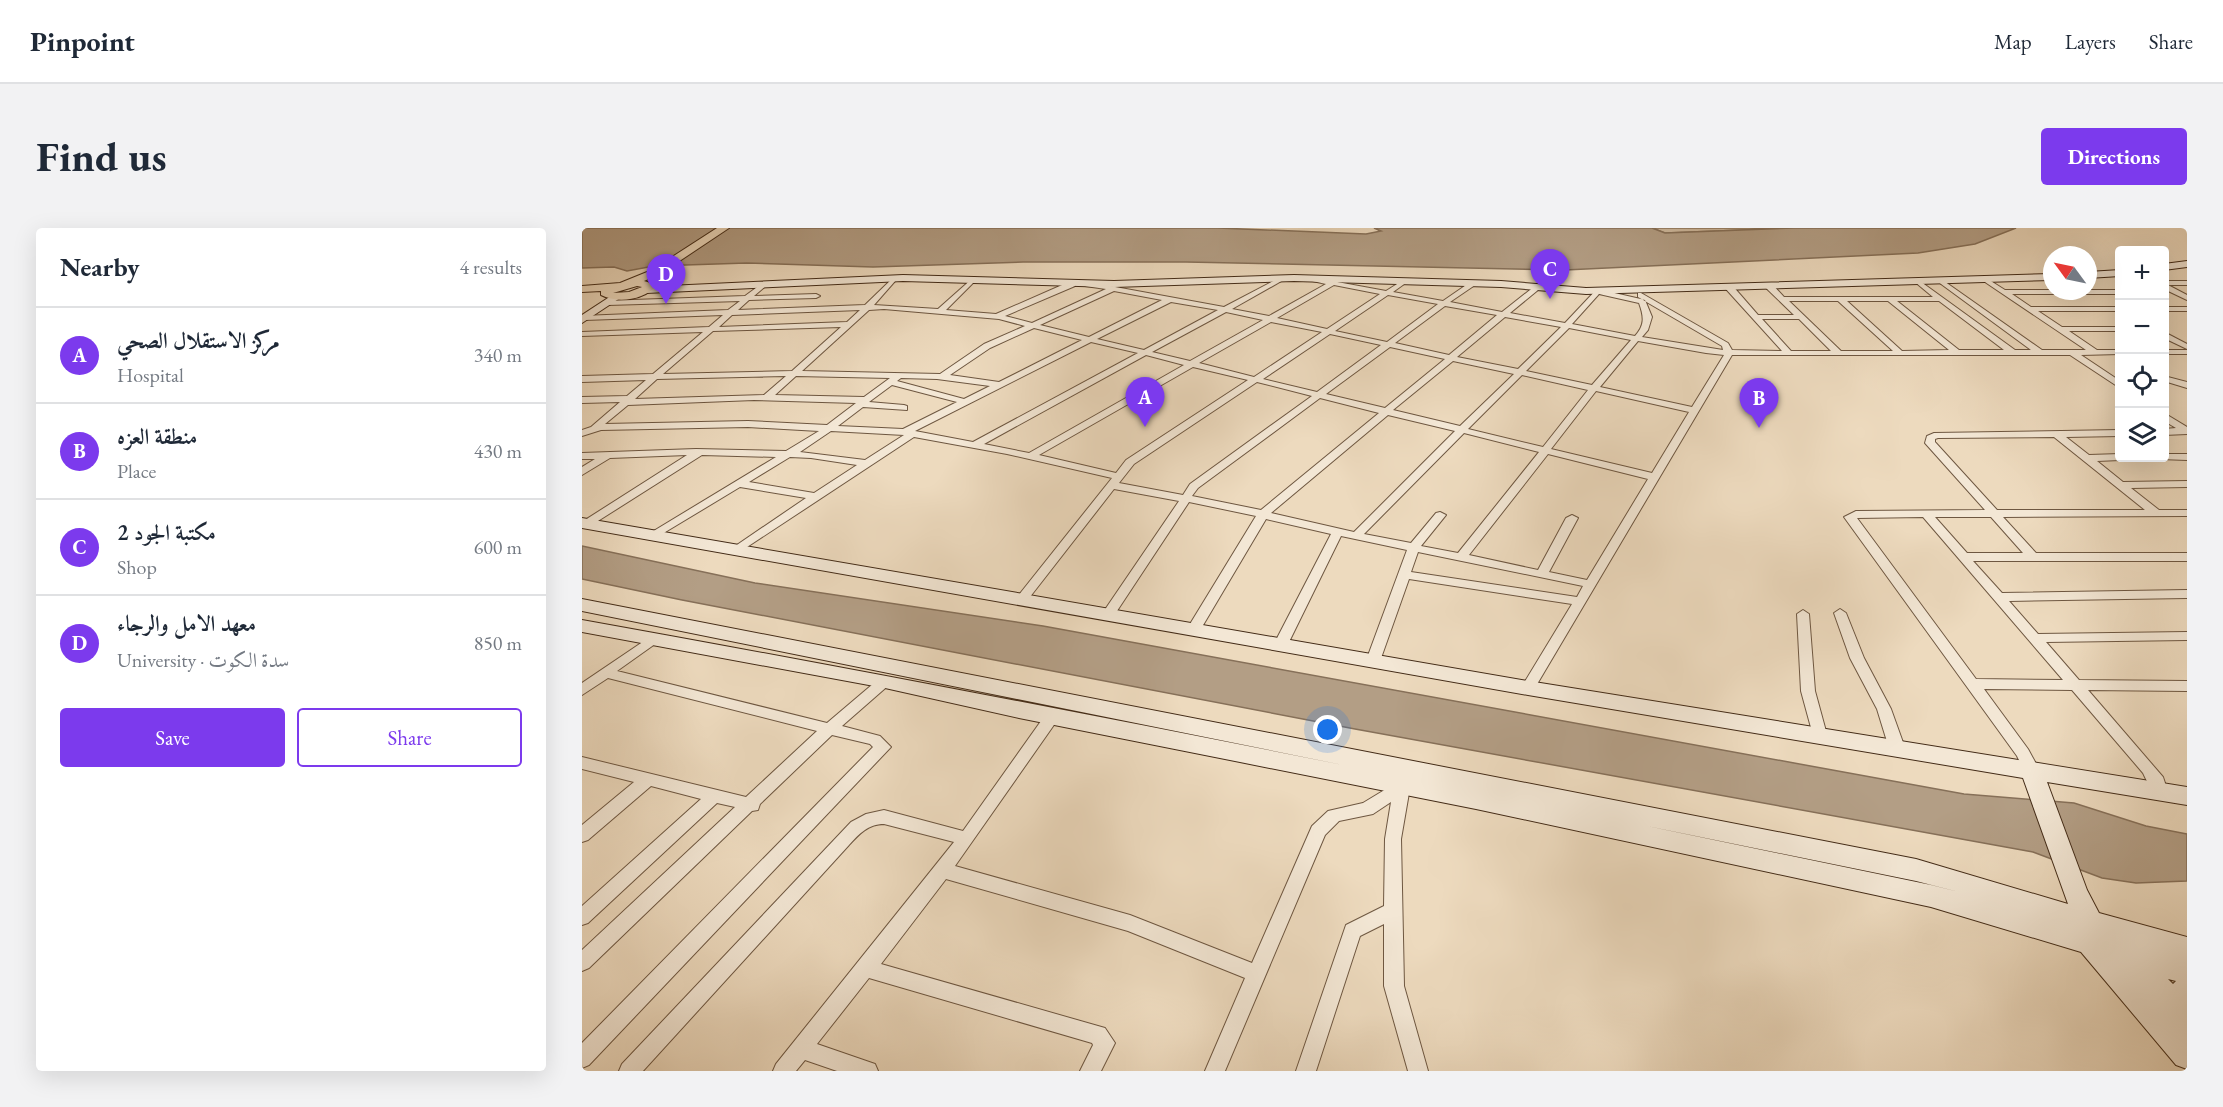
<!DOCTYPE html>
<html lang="en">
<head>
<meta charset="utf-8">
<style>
  body { margin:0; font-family:"EB Garamond",Amiri,serif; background:#f2f2f3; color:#1f2937 }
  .controls { position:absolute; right:18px; top:18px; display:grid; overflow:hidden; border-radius:6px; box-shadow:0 6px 24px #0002 }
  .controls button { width:54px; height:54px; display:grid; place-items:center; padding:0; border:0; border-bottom:2px solid #e0e1e3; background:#fff; color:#1f2937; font:30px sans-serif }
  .compass { position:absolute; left:1461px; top:18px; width:54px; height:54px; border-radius:50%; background:#fff; box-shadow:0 6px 24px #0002; rotate:303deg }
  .you { position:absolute; left:746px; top:502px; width:21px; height:21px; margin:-15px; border:4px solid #fff; border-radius:50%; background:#1a73e8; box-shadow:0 0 0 9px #1a73e833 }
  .badge { display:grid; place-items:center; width:39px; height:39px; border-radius:50%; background:#7c3aed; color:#fff; font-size:20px; font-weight:700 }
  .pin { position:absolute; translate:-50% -50px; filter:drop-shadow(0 2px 3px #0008) }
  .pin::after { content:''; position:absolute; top:32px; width:21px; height:18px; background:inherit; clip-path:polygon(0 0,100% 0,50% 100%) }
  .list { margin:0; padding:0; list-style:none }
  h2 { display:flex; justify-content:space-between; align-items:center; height:78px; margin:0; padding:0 24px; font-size:26px }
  h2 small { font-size:20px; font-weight:400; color:#747a83 }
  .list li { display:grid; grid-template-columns:39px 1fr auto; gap:18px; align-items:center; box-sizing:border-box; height:96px; padding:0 24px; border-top:2px solid #e0e1e3 }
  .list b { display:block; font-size:22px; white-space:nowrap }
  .list p { margin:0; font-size:20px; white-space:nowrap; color:#747a83 }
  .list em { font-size:20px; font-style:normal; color:#747a83 }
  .actions { display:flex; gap:12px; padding:18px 24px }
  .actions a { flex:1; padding:14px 0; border:2px solid #7c3aed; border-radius:6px; text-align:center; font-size:21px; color:#7c3aed }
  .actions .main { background:#7c3aed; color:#fff }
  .icon { flex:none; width:33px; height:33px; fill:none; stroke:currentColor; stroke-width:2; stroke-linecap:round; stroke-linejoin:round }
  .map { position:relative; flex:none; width:1605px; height:843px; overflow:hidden; border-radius:6px }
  header { display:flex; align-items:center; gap:36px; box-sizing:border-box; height:84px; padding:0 30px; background:#fff; border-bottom:2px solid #e0e1e3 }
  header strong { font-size:28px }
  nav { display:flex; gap:33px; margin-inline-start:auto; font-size:21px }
  .intro { display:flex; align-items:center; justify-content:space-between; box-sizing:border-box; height:144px; padding:0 36px }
  h1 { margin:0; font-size:42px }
  .button { padding:15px 27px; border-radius:6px; background:#7c3aed; color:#fff; font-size:21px; font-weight:700 }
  main { display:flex; gap:36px; padding:0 36px }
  aside { flex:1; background:#fff; border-radius:6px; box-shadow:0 6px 24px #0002 }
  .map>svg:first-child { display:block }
  .green { fill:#d0bca2; stroke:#8a745c; stroke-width:1.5 }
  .water { fill:#b39e85; stroke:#867059; stroke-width:1.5 }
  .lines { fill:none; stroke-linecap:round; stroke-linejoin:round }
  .street-casing { stroke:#6e5741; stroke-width:2 }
  .secondary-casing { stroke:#432b17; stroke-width:2 }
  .primary-casing { stroke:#432b17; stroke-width:2 }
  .street { fill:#f3e7d5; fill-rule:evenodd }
  .secondary { fill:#f3e7d5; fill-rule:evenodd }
  .primary { fill:#eddabe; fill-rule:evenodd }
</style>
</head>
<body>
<header>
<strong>Pinpoint</strong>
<nav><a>Map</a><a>Layers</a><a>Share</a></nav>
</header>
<div class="intro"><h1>Find us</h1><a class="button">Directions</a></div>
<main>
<aside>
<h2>Nearby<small>4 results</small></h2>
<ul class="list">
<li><span class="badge">A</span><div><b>مركز الاستقلال الصحي</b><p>Hospital</p></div><em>340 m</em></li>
<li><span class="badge">B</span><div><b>منطقة العزه</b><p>Place</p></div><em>430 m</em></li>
<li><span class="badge">C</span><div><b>مكتبة الجود 2</b><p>Shop</p></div><em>600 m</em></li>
<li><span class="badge">D</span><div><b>معهد الامل والرجاء</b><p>University · سدة الكوت</p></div><em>850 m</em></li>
</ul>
<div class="actions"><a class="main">Save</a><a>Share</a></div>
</aside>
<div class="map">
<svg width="1605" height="843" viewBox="0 0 1605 843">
  <rect width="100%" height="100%" fill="#eddabe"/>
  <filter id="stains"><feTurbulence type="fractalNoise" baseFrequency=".00333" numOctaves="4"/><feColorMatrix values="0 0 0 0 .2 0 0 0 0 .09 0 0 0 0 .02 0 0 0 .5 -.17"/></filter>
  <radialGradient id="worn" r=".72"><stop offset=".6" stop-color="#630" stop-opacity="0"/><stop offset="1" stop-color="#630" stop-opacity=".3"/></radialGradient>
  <polygon class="green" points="1070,0 1212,0 1083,5"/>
  <g class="water">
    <polygon points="0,0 636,0 784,6 799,3 792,0 1070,0 1083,5 1212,0 1434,0 1393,16 1336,25 983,42 604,34 441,34 291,39 165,35 72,38 45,43 32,39 0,40"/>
    <polygon points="0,318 173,355 461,398 1382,566 1492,575 1564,598 1605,606 1605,653 1554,655 1520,650 1451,624 773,501 100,372 0,351"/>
  </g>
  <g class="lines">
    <defs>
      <g id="street">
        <path d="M701 48 703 51 650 81 687 88 744 56 726 52V50L728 49 804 63 823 51 825 52V54L811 64 861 73 890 53 894 55 893 57 868 74 920 84 953 58H956V62L928 85 983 95 1015 61 1063 72 1070 89 1066 102 1060 109 1141 122 1140 118 1056 69V65H1059L1146 115 1150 122 1200 123 1143 60V56H1149L1176 87H1212L1183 59V55H1189L1202 69H1351L1333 54V52L1335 51 1433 122H1449L1355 53V51H1359L1460 122H1504L1400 52V50H1404L1423 62H1538V66H1430L1449 79H1538V83H1456L1480 99H1538V103H1487L1515 122H1538V126L1499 127 1538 153V160L1488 127H1150L951 463 946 465 939 460 990 376 827 351 798 433 791 438 786 436 784 433 825 322 759 308 706 416 699 420 694 419 692 416 749 306 684 291 617 404H607L605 401 674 288 607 274 531 389H521L520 386 597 273 532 261 444 374H436L434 371 436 368 530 250 425 226 332 209 159 323 155 325 149 321 224 270 158 259 75 309 71 310 65 307 194 229 120 227 8 298H0V294L105 227 28 230 0 247V239L13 231H0V225L114 221 204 223 237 203 166 199 19 202 0 208V202L9 199 38 174 0 175V169L45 168 64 152 0 154V148L71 146 121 104 0 108V104L127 99 141 87 3 92 0 91V88L146 82 158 73 26 77H23V73L163 68 182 54 186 56 172 68 234 66 238 68 234 70 167 72 156 82 283 77 312 49 316 51 314 52 292 77 356 81 392 49 394 50V52L364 82 414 86 487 54H493V58L423 88 450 95 524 61 503 58 502 56 506 54 642 79ZM752 57 798 66 745 101 695 90ZM532 63 580 72 507 109 458 97ZM1017 66 1057 75C1062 89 1063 97 1053 108L990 96ZM806 67 856 76 805 114 753 103ZM1207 73H1256L1311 123H1259ZM1265 73H1306L1367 122 1320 123ZM1315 73H1357L1422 122H1377ZM589 74 636 82 562 122 515 111ZM863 78 915 87 867 127 813 115ZM302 81 417 91 443 98 402 116 358 146 220 143 287 82ZM278 82 265 94 137 99 150 87ZM644 84 681 92 608 133 570 124ZM923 89 979 99 936 141 875 129ZM1180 91H1217L1249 123H1209ZM689 94 740 104 672 149 617 135ZM259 99 210 143 81 146 131 103ZM452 100 500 112 417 154 368 147 408 120ZM987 100 1049 112 1010 157 944 143ZM748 106 799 117 735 164 681 151ZM1056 113 1124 125 1142 127 1110 179 1018 159ZM509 114 556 125 391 214 333 203ZM808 119 863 131 803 180 744 166ZM564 127 602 137 447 225 402 216ZM871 133 932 146 878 198 811 182ZM611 139 666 152 544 232 534 245 457 227ZM940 147 1006 162 961 219 886 201ZM204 148 182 167 53 171 75 151ZM214 148 308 150 282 169 193 167ZM319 150 355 151 408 158 382 171 315 153ZM675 154 730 168 608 256 601 267 537 255 552 236ZM310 157 375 174 321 201 256 198 281 179 325 182V178L322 177 287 174ZM1014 163 1107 184 1070 245 969 221ZM738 170 797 185 679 282 610 268 616 260ZM172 172 274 175 245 197 166 193 23 196 46 177ZM806 187 873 203 772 304 689 285ZM249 203 322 207 283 232 218 224ZM882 205 957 224 876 325 839 318 864 287 858 284 854 285 829 315 782 306ZM966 226 1066 251 1005 352 967 344 996 290 990 287 984 290 956 342 887 327ZM208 229 229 230 275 237 232 265 167 254ZM836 324 1001 358 995 369 829 344Z"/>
        <polygon points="1582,53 1605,53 1605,57 1586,57 1605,67 1605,72 1582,61"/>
        <rect x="1582" y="79" width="23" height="4"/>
        <polygon points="1582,104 1605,116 1605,121 1582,110"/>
        <rect x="1582" y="122" width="23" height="4"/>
        <polygon points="1582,148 1605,154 1605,160 1582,153"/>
        <polygon points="1582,185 1605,199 1605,206 1582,207 1582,201 1594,200 1582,193"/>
        <path d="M1538 202V208L1484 209 1507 227 1538 226V230H1543L1538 232 1515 233 1541 254 1605 253V259L1549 260 1577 282H1605V288L1421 289 1454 325H1605V333H1391L1420 365 1605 362V370L1427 373 1456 406 1605 404V412L1464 414 1497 452 1605 453V463L1506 462 1581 549 1586 564 1584 568 1578 570 1572 568 1561 545 1490 462 1402 461 1446 521 1458 543 1456 547 1450 549 1444 547 1435 528 1262 289 1274 283 1403 282 1343 215 1345 208 1352 205ZM1472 209 1563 282H1415L1353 214V211L1356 210ZM1341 289 1481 452 1394 451 1275 290ZM1353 289H1409L1441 325H1385Z"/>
        <polygon points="1582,226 1605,226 1605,232 1578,231 1577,230 1582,230"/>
        <polygon points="1258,381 1264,385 1282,430 1309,481 1323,520 1320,524 1310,524 1307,520 1295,481 1268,430 1252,385"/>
        <polygon points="1221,382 1227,386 1233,463 1245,507 1243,511 1233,511 1231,507 1219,463 1215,386"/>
        <polygon points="68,409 75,413 73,416 35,443 245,495 298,450 308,450 310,453 308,456 260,498 298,508 309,519 7,837 0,840 0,815 291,519 288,516 250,507 178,576 176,582 170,583 7,740 0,743 0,722 153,579 135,575 6,695 0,697 0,678 119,571 69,558 6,612 0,614 0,597 52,554 0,541 0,529 164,569 235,503 26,450 0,467 0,455"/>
        <path d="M469 485 474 486 476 490 474 494 373 638 548 687 670 735 730 598 746 583 781 575 814 555 820 553 826 555 828 559 819 611 822 758 846 843H826L802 758V696L778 708 734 843H714L764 697 802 678 803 611 809 574 791 586 757 593 743 607 643 843H623L663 750 546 703 364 651 299 736 523 800 533 815 519 843H498L511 817 510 815 287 750 235 816 293 836 296 843H255L223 832 214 843H191L194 836 372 614 302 596C286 596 277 606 267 617L61 843H37L40 836 269 594 284 586 302 582 381 603 464 486Z"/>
      </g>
      <g id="secondary">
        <polygon points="1605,33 1605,39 1582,42 1582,36"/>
        <polygon points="1538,42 1538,48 1506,50 1506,44"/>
        <polygon points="1470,46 1470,52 1004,66 919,59 712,53 532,59 321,53 64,65 59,62 64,59 321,47 532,53 712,47 919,53 1004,60"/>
        <polygon points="32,66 41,68 0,95 0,87"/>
        <path d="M0 290 946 453 1605 559V577L1465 554 1505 662 1517 685 1605 709V841L1594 837 1499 724 1349 679 894 581 437 490 303 460 0 404V392C256 438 511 487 766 538L0 383V371L1334 631 1486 676 1441 550 946 467 0 300ZM1060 597 1334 653 1377 664 1349 657ZM1586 751 1594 753 1591 756Z"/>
      </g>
      <path id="primary" d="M135 0H147L78 46 62 53 75 57C62 72 36 76 19 67V63L0 64V58L38 55 70 42ZM55 58 60 59 47 64 31 65Z"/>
    </defs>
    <use href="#street" class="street-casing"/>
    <use href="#secondary" class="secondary-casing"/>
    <use href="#primary" class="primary-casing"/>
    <use href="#street" class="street"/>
    <use href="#secondary" class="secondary"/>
    <use href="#primary" class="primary"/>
  </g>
  <rect width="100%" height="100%" filter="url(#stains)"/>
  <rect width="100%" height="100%" fill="url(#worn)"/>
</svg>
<div class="controls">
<button>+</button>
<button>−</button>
<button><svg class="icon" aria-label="locate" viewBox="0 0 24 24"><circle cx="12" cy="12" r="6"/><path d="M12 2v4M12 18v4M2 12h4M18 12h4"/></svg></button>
<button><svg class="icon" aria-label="layers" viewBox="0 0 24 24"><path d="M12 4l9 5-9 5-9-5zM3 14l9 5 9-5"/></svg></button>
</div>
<svg class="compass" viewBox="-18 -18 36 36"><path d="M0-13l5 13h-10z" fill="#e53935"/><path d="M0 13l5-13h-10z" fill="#747a83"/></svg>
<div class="you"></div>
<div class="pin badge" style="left:563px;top:199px">A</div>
<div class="pin badge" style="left:1177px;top:200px">B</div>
<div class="pin badge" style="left:968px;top:71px">C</div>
<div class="pin badge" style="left:84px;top:76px">D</div>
</div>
</main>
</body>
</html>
